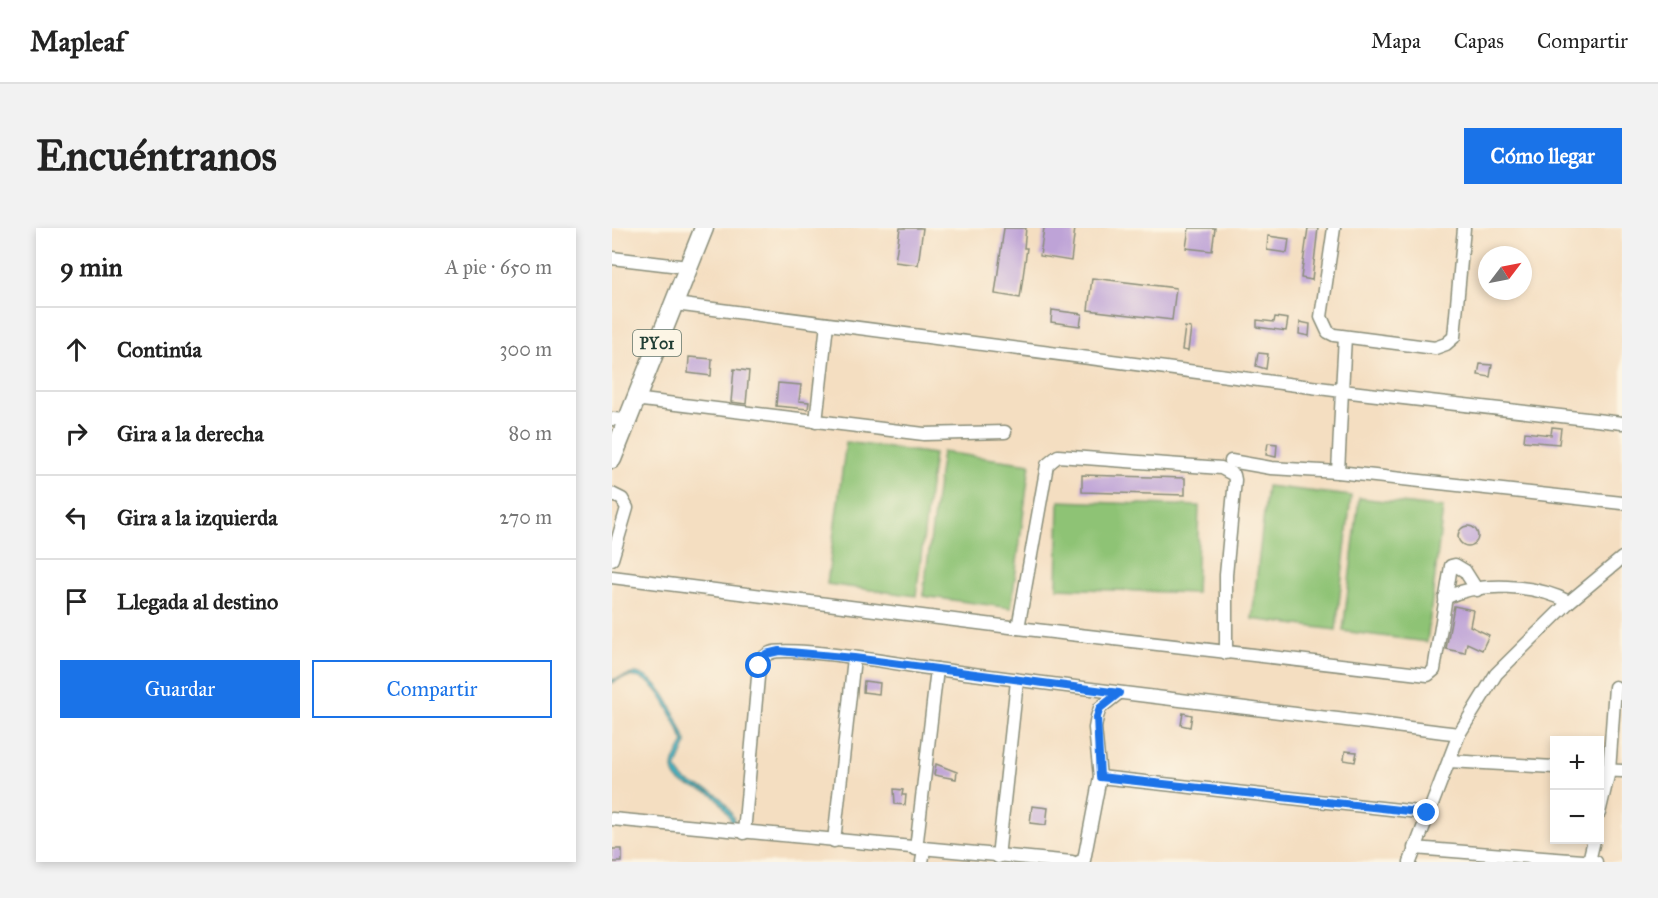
<!DOCTYPE html>
<html lang="es">
<head>
<meta charset="utf-8">
<style>
  body { margin:0; font-family:"IM FELL Great Primer",serif; background:#f2f2f2; color:#222 }
  .controls { position:absolute; right:18px; bottom:18px; display:grid; overflow:hidden; border-radius:0px; box-shadow:0 3px 9px #0003 }
  .controls button { width:54px; height:54px; display:grid; place-items:center; padding:0; border:0; border-bottom:2px solid #e0e0e0; background:#fff; color:#222; font:30px sans-serif }
  .compass { position:absolute; left:866px; top:18px; width:54px; height:54px; border-radius:50%; background:#fff; box-shadow:0 3px 9px #0003; rotate:58deg }
  .stop { position:absolute; width:18px; height:18px; margin:-14px; border:4px solid #1a73e8; border-radius:50%; background:#fff }
  .stop.end { background:#1a73e8; border-color:#fff; box-shadow:0 2px 6px #0008 }
  .list { margin:0; padding:0; list-style:none }
  h2 { display:flex; justify-content:space-between; align-items:center; height:78px; margin:0; padding:0 24px; font-size:26px }
  h2 small { font-size:20px; font-weight:400; color:#767676 }
  .list li { display:grid; grid-template-columns:39px 1fr auto; gap:18px; align-items:center; box-sizing:border-box; height:84px; padding:0 24px; border-top:2px solid #e0e0e0 }
  .list b { display:block; font-size:22px; white-space:nowrap }
  .list em { font-size:20px; font-style:normal; color:#767676 }
  .actions { display:flex; gap:12px; padding:18px 24px }
  .actions a { flex:1; padding:14px 0; border:2px solid #1a73e8; border-radius:0px; text-align:center; font-size:21px; color:#1a73e8 }
  .actions .main { background:#1a73e8; color:#fff }
  .icon { flex:none; width:33px; height:33px; fill:none; stroke:currentColor; stroke-width:2; stroke-linecap:round; stroke-linejoin:round }
  .map { position:relative; flex:none; width:1010px; height:634px; overflow:hidden; border-radius:0px }
  header { display:flex; align-items:center; gap:36px; box-sizing:border-box; height:84px; padding:0 30px; background:#fff; border-bottom:2px solid #e0e0e0 }
  header strong { font-size:28px }
  nav { display:flex; gap:33px; margin-inline-start:auto; font-size:21px }
  .intro { display:flex; align-items:center; justify-content:space-between; box-sizing:border-box; height:144px; padding:0 36px }
  h1 { margin:0; font-size:42px }
  .button { padding:15px 27px; border-radius:0px; background:#1a73e8; color:#fff; font-size:21px; font-weight:700 }
  main { display:flex; gap:36px; padding:0 36px }
  aside { flex:1; background:#fff; border-radius:0px; box-shadow:0 3px 9px #0003 }
  .map>svg:first-child { display:block }
  .green { fill:#8ec375; stroke:#568054; stroke-width:1.5 }
  .water { fill:#48b5c4; stroke:#34797c; stroke-width:1.5 }
  .building { fill:#bea3d7 }
  .lines { fill:none; stroke-linecap:round; stroke-linejoin:round }
  .minor-casing { stroke:#8a8e7a; stroke-width:15 }
  .highway-casing { stroke:#8a8e7a; stroke-width:21 }
  .minor { stroke:#fff; stroke-width:12 }
  .highway { stroke:#fff; stroke-width:18 }
  .route { stroke:#1a73e8; stroke-width:8 }
  .labels { text-anchor:middle; dominant-baseline:central; stroke-width:4.5; stroke-linejoin:round; paint-order:stroke }
  .shield { fill:#fcf5e5; stroke:#617469; stroke-width:1.5 }
  .shield-label { font-size:16px; font-weight:bold; fill:#1f3d34 }
</style>
</head>
<body>
<header>
<strong>Mapleaf</strong>
<nav><a>Mapa</a><a>Capas</a><a>Compartir</a></nav>
</header>
<div class="intro"><h1>Encuéntranos</h1><a class="button">Cómo llegar</a></div>
<main>
<aside>
<h2>9 min<small>A pie · 650 m</small></h2>
<ul class="list">
<li><svg class="icon" aria-label="ahead" viewBox="0 0 24 24"><path d="M12 20V5M6 11l6-6 6 6"/></svg><div><b>Continúa</b></div><em>300 m</em></li>
<li><svg class="icon" aria-label="right" viewBox="0 0 24 24"><path d="M7 20v-9h11M14 6l5 5-5 5"/></svg><div><b>Gira a la derecha</b></div><em>80 m</em></li>
<li><svg class="icon" aria-label="left" viewBox="0 0 24 24"><path d="M17 20v-9H6M10 6l-5 5 5 5"/></svg><div><b>Gira a la izquierda</b></div><em>270 m</em></li>
<li><svg class="icon" aria-label="arrive" viewBox="0 0 24 24"><path d="M6 21V4h12l-3 4 3 4H6"/></svg><div><b>Llegada al destino</b></div></li>
</ul>
<div class="actions"><a class="main">Guardar</a><a>Compartir</a></div>
</aside>
<div class="map">
<svg width="1010" height="634" viewBox="0 0 1010 634">
  <rect width="100%" height="100%" fill="#fcf5e5"/>
  <filter id="ink" filterUnits="userSpaceOnUse"><feTurbulence type="fractalNoise" baseFrequency=".0167" numOctaves="2"/><feDisplacementMap in="SourceGraphic" scale="12" xChannelSelector="R" yChannelSelector="G"/><feConvolveMatrix kernelMatrix="1 2 1 2 8 2 1 2 1" color-interpolation-filters="sRGB"/></filter>
  <filter id="wash" filterUnits="userSpaceOnUse"><feTurbulence type="fractalNoise" baseFrequency=".008" numOctaves="4" result="noise"/><feDisplacementMap in="SourceGraphic" scale="24" xChannelSelector="R" yChannelSelector="G"/><feGaussianBlur stdDeviation="1.35" result="paint"/><feColorMatrix in="noise" values="0 0 0 0 0 0 0 0 0 0 0 0 0 0 0 0 0 1.4 0 .05"/><feComposite in="paint" operator="in"/></filter>
  <g filter="url(#wash)">
    <rect width="100%" height="100%" fill="#f4dec1"/>
    <g class="green">
      <polygon points="234,214 322,226 304,368 215,356"/>
      <polygon points="330,224 418,236 399,380 311,368"/>
      <polygon points="655,258 739,268 724,402 640,391"/>
      <polygon points="747,270 831,280 815,414 731,403"/>
      <polygon points="447,273 587,278 584,365 445,360"/>
    </g>
    <path class="water" d="M24 445C53 452 64 490 75 515L64 540C78 570 105 546 123 594L120 595C116 585 111 575 102 568 90 558 62 561 61 540 61 531 68 522 72 514 59 487 41 429 0 455V452Z"/>
    <g id="blocks">
      <g class="building">
        <polygon points="288,0 311,0 306,37 283,34"/>
        <polygon points="392,0 414,0 412,20 415,20 408,70 383,66"/>
        <polygon points="432,0 463,0 459,33 428,28"/>
        <polygon points="577,0 603,0 600,23 574,20"/>
        <polygon points="696,0 706,0 700,52 689,50"/>
        <polygon points="656,8 677,11 675,25 655,22"/>
        <polygon points="480,50 564,60 560,92 476,82"/>
        <polygon points="440,82 470,86 468,98 439,94"/>
        <polygon points="663,89 676,91 674,103 645,99 645,92 662,94"/>
        <polygon points="688,94 698,96 697,108 687,106"/>
        <polygon points="573,99 579,100 576,123 570,122"/>
        <polygon points="646,125 656,126 654,141 644,138"/>
        <polygon points="77,129 100,131 99,148 76,145"/>
        <polygon points="868,136 880,137 878,149 866,147"/>
        <polygon points="122,141 137,143 134,176 119,174"/>
        <polygon points="166,155 189,157 187,173 197,174 196,181 164,178"/>
        <polygon points="940,199 949,200 947,216 912,213 913,204 939,207"/>
        <polygon points="656,215 665,216 664,229 654,227"/>
        <polygon points="470,247 573,250 573,267 470,264"/>
        <circle cx="856" cy="308" r="10"/>
        <polygon points="842,378 861,382 858,398 877,407 870,422 855,415 853,425 834,421"/>
        <polygon points="252,453 268,455 267,466 251,464"/>
        <polygon points="571,485 580,487 578,499 569,497"/>
        <polygon points="733,523 745,524 743,534 732,532"/>
        <polygon points="324,536 345,544 344,551 322,547"/>
        <polygon points="282,561 291,562 290,567 294,567 293,577 283,576"/>
        <polygon points="420,578 436,580 434,597 418,595"/>
        <rect x="0" y="621" width="10" height="13"/>
      </g>
    </g>
  </g>
  <g filter="url(#ink)">
    <use href="#blocks" fill-opacity="0" stroke="#8a8e7a" stroke-width="1.5"/>
    <g class="lines">
      <defs>
        <g id="minor">
          <polyline points="722,0 709,89 716,104 722,107 823,120 834,116 842,109 852,0"/>
          <polyline points="0,30 76,39"/>
          <polyline points="63,76 730,163 726,244 1010,275"/>
          <polyline points="733,109 730,163 1010,195"/>
          <polyline points="22,171 312,206 393,204"/>
          <polyline points="0,191 14,192"/>
          <polyline points="204,194 215,96"/>
          <polyline points="619,233 659,240 726,244"/>
          <polyline points="0,266 10,271 15,280 0,331"/>
          <polyline points="0,349 406,400 816,447 822,442 839,338 843,337 853,343 865,362"/>
          <path d="M833 370C867 353 924 356 957 374"/>
          <polyline points="406,400 435,237 446,228 609,240 622,247 623,252 614,347 614,425"/>
          <polyline points="837,533 942,539"/>
          <polyline points="987,542 1010,543"/>
          <polyline points="488,549 815,585"/>
          <polyline points="987,585 997,543 1003,459"/>
          <polyline points="0,591 460,634"/>
          <path d="M132 605 147 438C149 432 152 427 158 425 175 418 278 434 302 438 483 463 665 483 847 506"/>
          <polyline points="222,613 242,430"/>
          <polyline points="802,620 984,634"/>
          <polyline points="304,621 325,441"/>
          <polyline points="386,629 405,453"/>
          <polyline points="977,633 982,612"/>
          <polyline points="310,634 312,622"/>
          <polyline points="467,634 472,632 488,549 483,500 485,489 488,480 507,465"/>
          <polyline points="798,634 847,506 884,446 957,374 1010,330"/>
        </g>
        <polyline id="highway" points="0,231 92,0"/>
      </defs>
      <use href="#minor" class="minor-casing"/>
      <use href="#highway" class="highway-casing"/>
      <use href="#minor" class="minor"/>
      <use href="#highway" class="highway"/>
    </g>
  </g>
  <g class="lines" filter="url(#ink)">
    <polyline class="route" points="147,438 154,426 167,423 242,430 507,465 488,480 485,489 488,549 815,585"/>
  </g>
  <g class="labels">
    <rect class="shield" x="21" y="102" width="48" height="26" rx="4.5"/>
    <g class="shield-label">
      <text x="45" y="115">PY01</text>
    </g>
  </g>
</svg>
<div class="controls">
<button>+</button>
<button>−</button>
</div>
<svg class="compass" viewBox="-18 -18 36 36"><path d="M0-13l5 13h-10z" fill="#e53935"/><path d="M0 13l5-13h-10z" fill="#767676"/></svg>
<div class="stop" style="left:147px;top:438px"></div>
<div class="stop end" style="left:815px;top:585px"></div>
</div>
</main>
</body>
</html>
